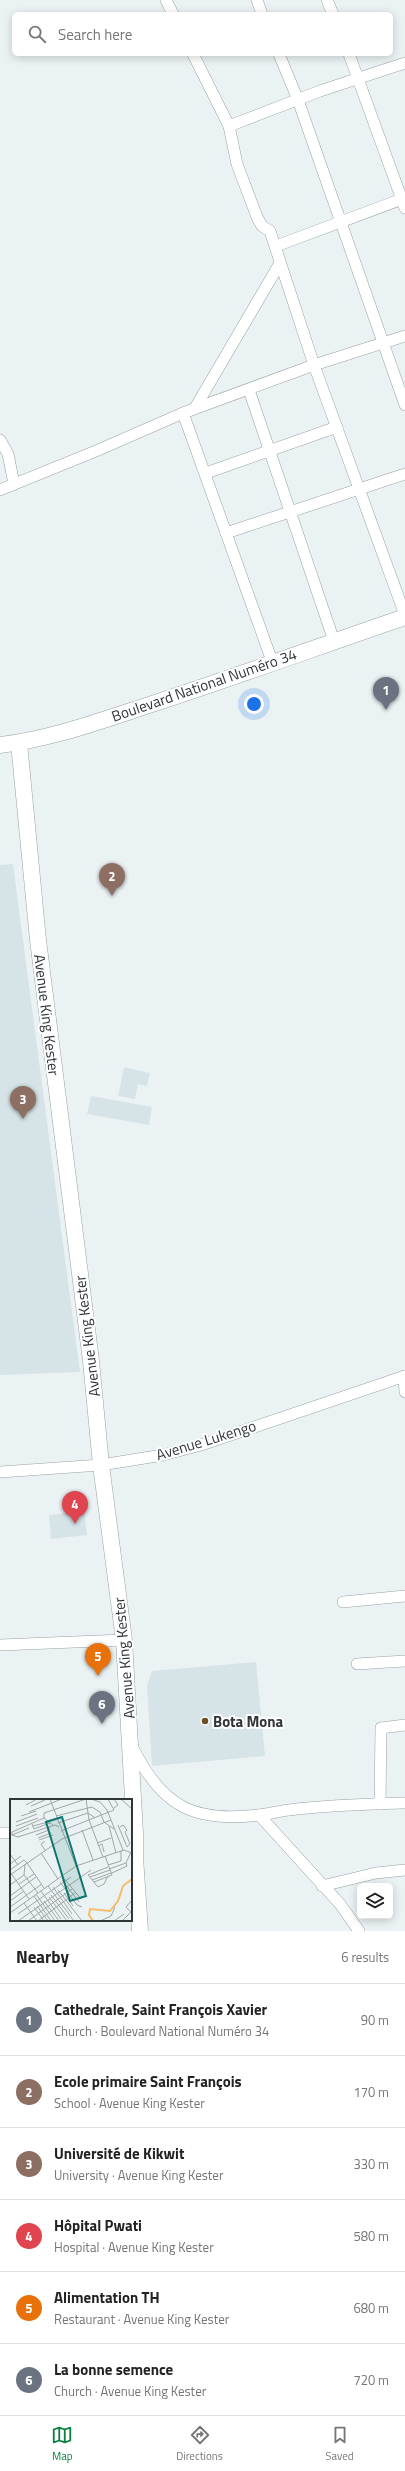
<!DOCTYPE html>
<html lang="en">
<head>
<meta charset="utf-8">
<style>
  body { margin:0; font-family:"Titillium Web",sans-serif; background:#f2f2f2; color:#222 }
  .controls { position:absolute; right:12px; bottom:12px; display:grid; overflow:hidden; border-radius:6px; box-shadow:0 2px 10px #0003 }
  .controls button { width:36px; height:36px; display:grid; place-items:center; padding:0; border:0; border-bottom:1px solid #e0e0e0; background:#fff; color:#222; font:20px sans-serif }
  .you { position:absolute; left:254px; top:704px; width:14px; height:14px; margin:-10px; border:3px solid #fff; border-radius:50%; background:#1a73e8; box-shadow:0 0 0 6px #1a73e833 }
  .badge { display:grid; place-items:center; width:26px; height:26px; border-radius:50%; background:#0b8043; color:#fff; font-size:13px; font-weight:700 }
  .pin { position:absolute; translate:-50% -33px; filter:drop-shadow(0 1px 2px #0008) }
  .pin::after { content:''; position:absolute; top:21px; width:14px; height:12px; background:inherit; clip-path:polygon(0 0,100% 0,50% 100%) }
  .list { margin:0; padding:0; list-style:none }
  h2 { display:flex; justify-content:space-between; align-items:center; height:52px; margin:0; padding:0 16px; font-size:17px }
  h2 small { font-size:13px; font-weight:400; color:#767676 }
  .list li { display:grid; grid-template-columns:26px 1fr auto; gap:12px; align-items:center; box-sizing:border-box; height:72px; padding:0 16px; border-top:1px solid #e0e0e0 }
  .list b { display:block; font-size:15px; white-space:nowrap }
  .list p { margin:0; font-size:13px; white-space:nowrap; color:#767676 }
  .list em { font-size:13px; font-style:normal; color:#767676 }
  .icon { flex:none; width:22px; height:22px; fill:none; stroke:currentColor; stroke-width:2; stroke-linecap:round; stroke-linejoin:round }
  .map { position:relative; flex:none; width:405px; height:1931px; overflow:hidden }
  .search { position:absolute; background:#fff; box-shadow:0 2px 10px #0003; left:12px; right:12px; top:12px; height:44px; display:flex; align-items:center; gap:10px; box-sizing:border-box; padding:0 14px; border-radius:6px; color:#767676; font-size:15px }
  .sheet { height:484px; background:#fff }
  nav { display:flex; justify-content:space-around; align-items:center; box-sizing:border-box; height:56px; border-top:1px solid #e0e0e0; background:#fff; font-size:11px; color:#767676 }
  nav a { display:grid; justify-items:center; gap:2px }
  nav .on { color:#0b8043 }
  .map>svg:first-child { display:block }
  .built { fill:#d6e4e8 }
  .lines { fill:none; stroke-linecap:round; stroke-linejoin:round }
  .street-casing { stroke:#9aa1a2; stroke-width:12 }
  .secondary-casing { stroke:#9aa1a2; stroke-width:17 }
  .street { stroke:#fff; stroke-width:11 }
  .secondary { stroke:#fff; stroke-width:16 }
  .poi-dot { fill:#6c5023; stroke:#fdfeff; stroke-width:1.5 }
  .labels { text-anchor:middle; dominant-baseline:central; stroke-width:4; stroke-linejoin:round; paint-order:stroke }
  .street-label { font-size:15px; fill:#323535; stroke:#fdfeff }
  .poi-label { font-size:15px; font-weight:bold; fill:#323535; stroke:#fdfeff; text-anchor:start }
  .inset-river { fill:none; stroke:#f4bd6c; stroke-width:2 }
  .inset-road { fill:none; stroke:#a1a6a8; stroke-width:1 }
  .view { fill:#0f766e; fill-opacity:0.15; stroke:#0f766e; stroke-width:2 }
  .inset-edge { fill:none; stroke:#323535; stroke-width:2 }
</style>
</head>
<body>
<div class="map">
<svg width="405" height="1931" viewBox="0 0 405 1931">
  <rect width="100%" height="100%" fill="#ebf2f4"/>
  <g class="built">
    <polygon points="13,864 80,1372 0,1375 0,865"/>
    <polygon points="124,1067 150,1073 147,1086 138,1084 135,1099 118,1096"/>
    <polygon points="91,1096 152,1107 149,1125 87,1114"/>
    <polygon points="84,1511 87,1535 51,1539 49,1515"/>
    <polygon points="256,1662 265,1756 152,1766 147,1686 152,1671"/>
  </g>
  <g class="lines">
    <defs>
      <g id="street">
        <polyline points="166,0 173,14"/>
        <polyline points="257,0 262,14"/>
        <polyline points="327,0 333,14"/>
        <polyline points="193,54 229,126 237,164 257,217 262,226 270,231 314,365 405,615"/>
        <polyline points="279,54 298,100 405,405"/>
        <polyline points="349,54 405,208"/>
        <polyline points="229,126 320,91 405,63"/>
        <polyline points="276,246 405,198"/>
        <polyline points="249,390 334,641"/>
        <polyline points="195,408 280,263"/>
        <polyline points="183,413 272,661"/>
        <polyline points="0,440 8,454 14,484"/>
        <polyline points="206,473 337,427"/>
        <polyline points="0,490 96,451 183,413 314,365 405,336"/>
        <polyline points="226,533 405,474"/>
        <polyline points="404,1376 405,1392"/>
        <polyline points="0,1472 101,1465 163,1455 201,1445 405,1376"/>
        <polyline points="343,1602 405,1596"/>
        <polyline points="0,1645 124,1640"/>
        <polyline points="357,1664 405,1661"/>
        <path d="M132 1746C161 1806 193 1823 259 1815 269 1814 279 1811 289 1810 327 1805 367 1804 405 1803"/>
        <polyline points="380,1804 381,1728 405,1725"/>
        <polyline points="259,1815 340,1904 359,1931"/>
        <polyline points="0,1833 11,1833"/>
        <polyline points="322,1886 376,1873 405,1870"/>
      </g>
      <g id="secondary">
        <polyline points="19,743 38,940 91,1361 101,1465 124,1640 135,1833 135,1857 140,1931"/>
        <path d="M0 745C51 739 100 721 149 705 235 677 320 646 405 617"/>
      </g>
    </defs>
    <use href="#street" class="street-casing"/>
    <use href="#secondary" class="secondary-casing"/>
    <use href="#street" class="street"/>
    <use href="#secondary" class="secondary"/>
  </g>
  <circle class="poi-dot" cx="205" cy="1721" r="4"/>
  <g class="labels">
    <g class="street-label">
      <text transform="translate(204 685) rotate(-19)">Boulevard National Numéro 34</text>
      <text transform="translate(47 1015) rotate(83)">Avenue King Kester</text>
      <text transform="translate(87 1336) rotate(-97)">Avenue King Kester</text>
      <text transform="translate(206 1440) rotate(-17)">Avenue Lukengo</text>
      <text transform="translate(124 1658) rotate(-95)">Avenue King Kester</text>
    </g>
    <g class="poi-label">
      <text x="213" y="1721">Bota Mona</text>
    </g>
  </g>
  <g transform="translate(10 1799)">
    <rect width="122" height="122" fill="#ebf2f4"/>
    <path class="inset-river" d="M83 122 79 116 80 110 100 112 108 102 113 87 122 80"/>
    <path class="inset-road" d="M40 0 66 67M76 0 79 21 93 58M81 0 90 3 97 11 113 51M111 0 122 10M16 6 27 0M21 7 37 0M104 9 108 6 104 0M19 13 52 0M11 17 26 12M46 17 82 8 90 13 94 23 104 30M6 23 27 15M48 24 78 14 85 19M22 25 24 30 40 24M43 26 34 19V14L76 0M108 26 117 48M6 27 28 19M23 27 38 23M99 27 106 54M110 28 113 26 117 31 115 33 120 45 117 48M72 31 83 61M51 32 104 11 98 0M2 36 8 38 45 26 49 28M2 36V33L34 19M2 36 19 29M26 36 39 31V28M28 39 41 34M29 41 43 36M87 44 101 39M88 47 92 45 94 53M35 51 31 45 35 42M31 54 48 80M0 55 8 66M17 64 34 89M0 65 11 57M15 65 14 76 28 94M98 66 111 62V52M99 70 116 64 121 53M0 71 14 61 17 64M0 73 19 100M102 74 117 67 116 64M0 76 52 40 101 21M52 77 71 100M98 77 94 85 88 88 78 76 98 68M80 78 100 71M52 81 69 103M82 81 101 74M50 83 67 106 72 108M84 83 102 76 95 57M9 85 24 75M0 86 14 76M38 87 64 122M43 88 62 115M48 91 72 122M31 92 51 120M54 94 63 107M26 95 45 122M41 96 59 120M0 97 26 78M24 97 41 122M39 98 57 122M0 102 14 92M34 102 49 122M14 104 27 122M27 107 38 122M0 108 32 85M24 108 34 122M121 113 116 108 122 101M0 114 66 67 114 51 122 54M8 115 61 78M8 122 81 71M18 122 62 90M28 122 65 94M90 122 101 117 105 108M104 122 114 115M112 122 122 112"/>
    <path class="view" d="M52 18 76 97 60 102 36 23Z"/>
    <rect width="122" height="122" class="inset-edge"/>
  </g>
</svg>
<div class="controls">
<button><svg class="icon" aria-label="layers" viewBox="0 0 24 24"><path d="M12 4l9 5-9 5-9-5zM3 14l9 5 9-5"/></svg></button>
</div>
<div class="you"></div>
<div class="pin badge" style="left:386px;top:710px;background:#6b7280">1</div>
<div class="pin badge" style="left:112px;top:896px;background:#8d6e63">2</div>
<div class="pin badge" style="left:23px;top:1119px;background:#8d6e63">3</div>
<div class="pin badge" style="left:75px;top:1524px;background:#e0444e">4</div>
<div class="pin badge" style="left:98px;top:1676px;background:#e8710a">5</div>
<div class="pin badge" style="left:102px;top:1724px;background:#6b7280">6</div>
<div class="search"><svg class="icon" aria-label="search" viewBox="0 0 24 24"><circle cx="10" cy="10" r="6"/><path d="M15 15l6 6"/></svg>Search here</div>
</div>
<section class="sheet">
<h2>Nearby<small>6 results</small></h2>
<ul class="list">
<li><span class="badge" style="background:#6b7280">1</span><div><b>Cathedrale, Saint François Xavier</b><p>Church · Boulevard National Numéro 34</p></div><em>90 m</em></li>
<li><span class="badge" style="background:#8d6e63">2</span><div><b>Ecole primaire Saint François</b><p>School · Avenue King Kester</p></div><em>170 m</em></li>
<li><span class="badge" style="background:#8d6e63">3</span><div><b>Université de Kikwit</b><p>University · Avenue King Kester</p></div><em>330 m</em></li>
<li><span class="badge" style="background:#e0444e">4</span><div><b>Hôpital Pwati</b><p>Hospital · Avenue King Kester</p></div><em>580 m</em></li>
<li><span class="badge" style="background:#e8710a">5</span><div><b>Alimentation TH</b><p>Restaurant · Avenue King Kester</p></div><em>680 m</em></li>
<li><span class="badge" style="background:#6b7280">6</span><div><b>La bonne semence</b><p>Church · Avenue King Kester</p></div><em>720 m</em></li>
</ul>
</section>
<nav>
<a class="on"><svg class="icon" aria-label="map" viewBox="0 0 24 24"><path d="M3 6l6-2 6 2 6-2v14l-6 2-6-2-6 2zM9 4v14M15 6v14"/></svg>Map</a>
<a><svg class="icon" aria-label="directions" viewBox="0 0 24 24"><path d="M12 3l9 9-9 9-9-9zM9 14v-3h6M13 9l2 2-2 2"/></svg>Directions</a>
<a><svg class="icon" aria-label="saved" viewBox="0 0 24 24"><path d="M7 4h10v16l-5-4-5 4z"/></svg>Saved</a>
</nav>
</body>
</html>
